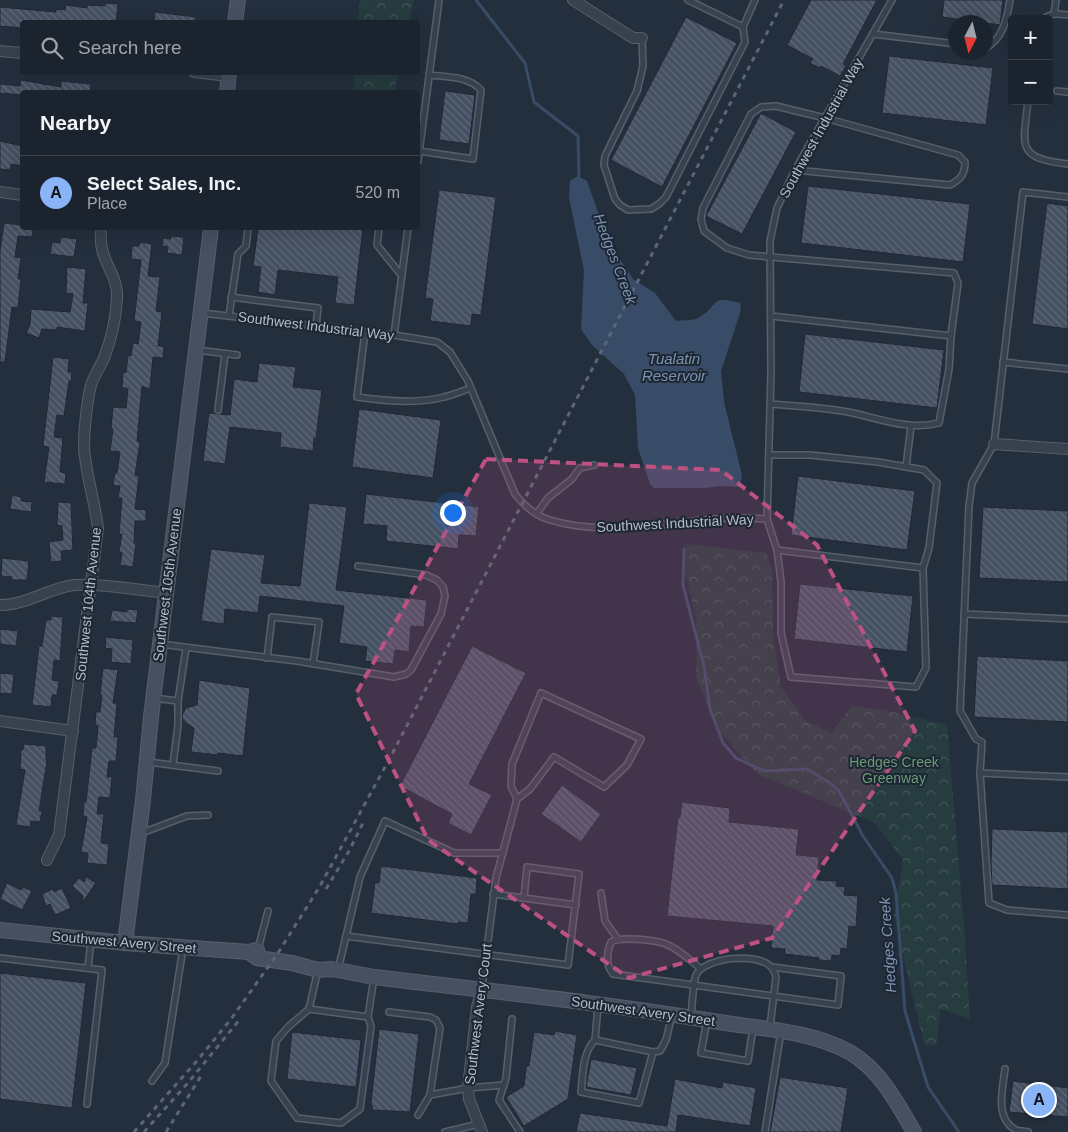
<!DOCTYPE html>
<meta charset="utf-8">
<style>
:root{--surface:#1b232e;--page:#282f3a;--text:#f1f3f6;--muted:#a0a4aa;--line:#39404a;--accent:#8ab4f8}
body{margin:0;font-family:Arial,sans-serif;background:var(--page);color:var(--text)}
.controls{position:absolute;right:15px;top:15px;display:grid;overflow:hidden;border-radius:5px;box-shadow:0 5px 20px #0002}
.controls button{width:45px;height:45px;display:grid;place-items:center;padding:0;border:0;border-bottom:1px solid var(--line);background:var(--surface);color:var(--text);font:25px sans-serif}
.compass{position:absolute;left:948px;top:15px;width:45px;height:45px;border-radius:50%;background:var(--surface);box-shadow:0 5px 20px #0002;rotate:187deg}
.you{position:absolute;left:452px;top:512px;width:18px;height:18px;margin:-12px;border:4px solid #fff;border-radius:50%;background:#1a73e8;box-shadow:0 0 0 8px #1a73e833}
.badge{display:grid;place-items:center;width:32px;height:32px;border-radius:50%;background:var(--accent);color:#111;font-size:16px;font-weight:700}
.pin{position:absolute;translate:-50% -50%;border:2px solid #fff;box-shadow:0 1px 5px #0006}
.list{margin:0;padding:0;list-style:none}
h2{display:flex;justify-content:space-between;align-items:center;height:65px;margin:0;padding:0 20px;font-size:21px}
h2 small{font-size:16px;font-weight:400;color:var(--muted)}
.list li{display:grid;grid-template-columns:32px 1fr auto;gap:15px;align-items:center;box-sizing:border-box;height:75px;padding:0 20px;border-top:1px solid var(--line)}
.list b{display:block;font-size:19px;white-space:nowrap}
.list p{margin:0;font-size:16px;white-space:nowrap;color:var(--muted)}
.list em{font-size:16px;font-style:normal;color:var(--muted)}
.icon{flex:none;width:28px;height:28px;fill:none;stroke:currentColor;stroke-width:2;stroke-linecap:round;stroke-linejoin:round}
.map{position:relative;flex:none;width:1068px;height:1132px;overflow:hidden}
.search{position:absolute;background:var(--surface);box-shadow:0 5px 20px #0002;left:20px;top:20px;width:400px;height:55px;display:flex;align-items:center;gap:12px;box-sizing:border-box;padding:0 18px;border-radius:5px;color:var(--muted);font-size:19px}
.panel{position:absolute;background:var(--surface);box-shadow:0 5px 20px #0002;left:20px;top:90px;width:400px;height:140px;border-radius:5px}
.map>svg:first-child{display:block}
.forest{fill:url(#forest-crowns)}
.water{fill:#394c67}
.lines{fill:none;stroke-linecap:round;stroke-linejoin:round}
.stream{stroke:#394c67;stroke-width:3}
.building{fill:url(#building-back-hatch);stroke:#1f2835}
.lane-casing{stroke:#565f6c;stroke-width:8}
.street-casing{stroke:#565f6c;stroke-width:12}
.secondary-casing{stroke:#565f6c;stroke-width:16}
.lane{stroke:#38414e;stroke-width:5}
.street{stroke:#38414e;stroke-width:10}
.secondary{stroke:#465061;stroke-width:14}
.rail{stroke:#5a6575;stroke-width:3;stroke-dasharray:5 5;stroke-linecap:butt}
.marked{fill:#bd5182;fill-opacity:0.2;stroke:#bd5182;stroke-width:4;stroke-dasharray:10 6;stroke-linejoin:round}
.labels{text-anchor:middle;stroke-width:4;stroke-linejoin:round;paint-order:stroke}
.street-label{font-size:14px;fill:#b4bcc9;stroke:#1d2633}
.park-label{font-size:14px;fill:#6b9a76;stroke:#1d2633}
.water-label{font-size:15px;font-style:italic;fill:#7c92b1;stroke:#1d2633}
</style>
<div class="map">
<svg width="1068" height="1132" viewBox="0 0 1068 1132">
<defs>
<pattern id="forest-crowns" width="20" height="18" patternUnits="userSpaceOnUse" patternTransform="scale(1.25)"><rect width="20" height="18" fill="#263c3f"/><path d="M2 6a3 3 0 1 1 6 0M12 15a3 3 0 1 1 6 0" fill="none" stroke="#435659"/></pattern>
<pattern id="building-back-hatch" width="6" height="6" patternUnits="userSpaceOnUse" patternTransform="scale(1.25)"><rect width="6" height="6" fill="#455162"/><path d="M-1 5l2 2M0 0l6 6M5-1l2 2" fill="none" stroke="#5d6877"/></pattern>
</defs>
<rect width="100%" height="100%" fill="#242f3e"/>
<!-- forest -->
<g class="forest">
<path d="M360 0H414L408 22H358Z"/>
<path d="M355 73H398L395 92H353Z"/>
<path d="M686 544 766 553 772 569 773 633 781 687 806 721 831 733 852 706 885 710 947 725 964 925 970 1019 940 1009 937 1046 924 1044 894 916 903 860 875 823 757 774 716 727 696 677 697 622 684 569Z"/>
</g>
<!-- water -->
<path class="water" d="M578 176 587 181 609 243 633 279 655 293 676 321C683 320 694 321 700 317 720 304 710 295 740 303L741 310 721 371 724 402 742 475 740 487 722 486 705 488H654L650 484 638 448 635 395 624 374 592 345 581 329 584 270 569 198 570 181Z"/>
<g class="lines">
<!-- stream -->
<g class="stream">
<path d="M476 0 525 63 534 102 578 136 579 179"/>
<path d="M684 549 683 585 704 666 710 709 723 743 736 758 764 771 807 769 830 783 839 791 863 836 892 878 896 893 905 1011 928 1087 959 1132"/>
</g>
</g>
<!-- building -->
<g class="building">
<path d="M811 0H877L843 64 846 66 840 76 821 66 820 68 810 63 813 59 787 45Z"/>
<path d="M944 0H1003L1000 25 942 17Z"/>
<path d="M105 3 118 4 116 22H22V28L0 26V7L56 12V9L65 10 66 5 87 8V5L105 6Z"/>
<path d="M155 12 196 17 195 22H154Z"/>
<path d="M686 17 737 43 662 187 611 160Z"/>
<path d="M889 56 993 68 986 125 882 113Z"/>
<path d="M21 80 61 87V81L91 84 90 92 73 91V92H22V95L0 93V84L20 86Z"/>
<path d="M445 91 475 95 469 144 439 140Z"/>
<path d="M761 113 796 132 742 234 706 216Z"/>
<path d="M0 141 22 146V166L11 164 10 170 0 169Z"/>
<path d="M808 186 970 204 963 262 801 243Z"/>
<path d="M439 190 496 197 481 315 472 314 471 326 430 321 433 299 425 298Z"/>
<path d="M1047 203 1068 206V329L1032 324Z"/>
<path d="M4 223 22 225V228H33L32 237 18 236 15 257 21 258 18 279H21L18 308 12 307 5 362H0V251Z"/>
<path d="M258 228H363L354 305 335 303 338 277 278 270 275 295 258 292 261 267 253 266Z"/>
<path d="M171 236 184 237 182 255 167 253 168 247 162 246 163 238 171 239Z"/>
<path d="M61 237 77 239 74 257 50 254 52 242 60 243Z"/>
<path d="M140 242 152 244 148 276 160 277 156 311 162 312 158 346H164L163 358 153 357 150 389 142 386 137 441 140 442 135 475 139 476 135 509 146 510V521H135L134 543H136L133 567 120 565 122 553 119 552 122 534H119L122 498H118L120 486 113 485 115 473H117L120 452 110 451 113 429 111 428 113 407 126 408 128 389 122 387 123 372 126 373 128 355 131 356 133 343 138 344 141 322 134 321 141 260 131 259 132 246H139Z"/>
<path d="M67 267 86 269 83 303H88L85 331 57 327V330L42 329 39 338 26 333 30 325 31 309 70 312 73 294 66 293Z"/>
<path d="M805 334 944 350 937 408 799 392Z"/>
<path d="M53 357 69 359 68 372H72L71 381H69L64 416 57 415 54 437 63 438 60 472 66 473 65 484 44 482 49 447 43 446Z"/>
<path d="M259 363 296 367 293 387 322 390 316 438H314L313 451 280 447 281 433 230 427 225 464 203 461 209 413 230 415 234 379 257 382Z"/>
<path d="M359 409 441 420 433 478 352 467Z"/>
<path d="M798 476 915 491 907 550 791 535Z"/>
<path d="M366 494 479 507 476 536 459 535 458 549 386 541 387 526 363 524Z"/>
<path d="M12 495 21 497V501L32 502 31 512 10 509Z"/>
<path d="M58 502 71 503 73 550 61 551 62 561 51 562 49 542 63 540 62 526 57 525Z"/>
<path d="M309 503 347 507 336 590 427 600 424 627 411 626 409 652 395 650 393 664 365 661 367 647 339 643 344 606 260 596 258 613 225 609 224 624 201 621 211 549 265 555 261 583 300 586Z"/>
<path d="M983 507 1068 511V582L979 578Z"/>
<path d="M2 558 29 561 27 580H11L12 577 1 576Z"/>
<path d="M800 584 913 596 907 652 794 639Z"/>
<path d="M127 609 138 610 136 623 110 621 112 610 127 612Z"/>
<path d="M51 616 63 617 60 661 54 660 52 680 59 681 57 695H52L51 707 32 705 39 646H42L46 620H51Z"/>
<path d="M0 629 18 631 16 646 0 644Z"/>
<path d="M106 637 133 640 131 664 111 662 112 649 105 648Z"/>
<path d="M472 646 526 673 469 784 492 795 471 835 448 823 452 814 400 786Z"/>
<path d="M977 656 1068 661V722L974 717Z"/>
<path d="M103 668 118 670 113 703H117L114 737H118L116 761H109L107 777H112L110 798 99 797 97 814H104L101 843 109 844 107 865 87 863 88 853 81 852 87 817 83 816 84 802H86L92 748H96L98 728V726L95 725 96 712H100L102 695H100Z"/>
<path d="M0 673 14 674 12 694 0 693Z"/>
<path d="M199 680 250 688 243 756 218 753V755L191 752 194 728 186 723 182 718 183 713 186 708 197 705Z"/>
<path d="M24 744 46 746V760L47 761 39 811H42L40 822 31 821 30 827 16 825 25 770 20 769 21 750H23Z"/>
<path d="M562 785 601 814 581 842 541 814Z"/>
<path d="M682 802 730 808 729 822 799 829 796 855 819 857 817 880 837 881 836 886 845 887 844 895 858 896 856 927 849 926 847 949 841 948 840 956 832 955 831 961 818 960 819 958 785 954V949L771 948 773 926 667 916 678 817H680Z"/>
<path d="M992 829 1068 832V889L992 885 991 862Z"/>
<path d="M381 866 477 878 476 894H471L468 923 458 922V924L371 913 375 882 379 883Z"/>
<path d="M85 876 96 883 82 903 83 896 72 886 79 878 85 882Z"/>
<path d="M7 883 21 890 23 887 32 891 22 910 0 899Z"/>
<path d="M62 888 71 908 55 915 50 904 46 906 42 894 53 889 54 892Z"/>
<path d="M0 973 86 983 72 1108 0 1099Z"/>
<path d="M379 1029 419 1034 410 1112 373 1110 371 1103Z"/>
<path d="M555 1031 577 1035 568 1099 524 1126 506 1097 524 1086 526 1068 529 1065 534 1032 554 1035Z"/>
<path d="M292 1032 361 1040 356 1087 287 1079Z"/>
<path d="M591 1059 637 1068 631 1095 586 1087Z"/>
<path d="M780 1077 848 1088 841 1132H770Z"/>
<path d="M675 1079 722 1088 723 1082 756 1088 750 1126 678 1115 676 1132H576L580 1113 667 1126Z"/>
<path d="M1013 1081 1068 1088V1117L1009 1112Z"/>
</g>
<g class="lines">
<!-- lane casing -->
<g class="lane-casing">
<g id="lane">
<path d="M688 0 743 27 755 0"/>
<path d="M1054 14 1056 0"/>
<path d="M1044 19C1051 12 1059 14 1068 15"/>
<path d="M873 34 956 44"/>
<path d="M642 38 643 66 637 91 605 156 604 165 615 199 620 205 628 210 651 209 659 204 666 197 745 42 743 27"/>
<path d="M986 48C1003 38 1007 19 1010 0"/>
<path d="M1057 91 1068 92"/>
<path d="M1028 101C1023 147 1016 158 1068 164"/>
<path d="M419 151 473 159 481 90C469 76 447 77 429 75"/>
<path d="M418 161 439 0"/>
<path d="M795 170 950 185C961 179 965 174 965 162L958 155 825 118 776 106 761 107 751 114 703 208 701 219 704 231 727 248 749 255 954 273 958 283 951 336"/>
<path d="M1068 197 1023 192 994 444 972 483 969 506 960 711 976 739 982 742 980 773 989 903 1007 910 1068 915"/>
<path d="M379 228 377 245 402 276"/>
<path d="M231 297 318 308 316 326"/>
<path d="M202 313 394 335 437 342 450 352 468 381 515 494C523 504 534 515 547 519 604 538 671 521 729 518 742 518 754 518 767 519L771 372 770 241 777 208 795 170 892 0"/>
<path d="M229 316 238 254 246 246 248 228"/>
<path d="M365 332 357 397C384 401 418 404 444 397 453 395 462 391 471 388"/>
<path d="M394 335 408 228"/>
<path d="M197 350 237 355"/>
<path d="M1003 362 1068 369"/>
<path d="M770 404C796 406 823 407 848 412 878 418 909 431 939 423L949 369 951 336 771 316"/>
<path d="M218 410 225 354"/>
<path d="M769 455H810L878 462 924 470 937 483 929 548 923 568"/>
<path d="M906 467 911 426"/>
<path d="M537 513 548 498 572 479 580 468 594 465"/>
<path d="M767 519 777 550 781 581V633L791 677 916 687 926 668 923 568 777 550"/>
<path d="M964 614 1068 619"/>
<path d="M160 644 297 661 394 677 406 674 411 670 441 614 445 596 443 587 437 580 426 575 358 566"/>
<path d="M267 658 272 617 319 622 313 664"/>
<path d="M154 698 178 701"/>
<path d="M148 762 218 771"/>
<path d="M173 765 178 725V701L186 648"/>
<path d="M980 773 1068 777"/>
<path d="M139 834 187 816 208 815"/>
<path d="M601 893 605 921 617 938"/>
<path d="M524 898 576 905"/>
<path d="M346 936 568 965 579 874 527 867 524 898 493 894"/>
<path d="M258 949 268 911"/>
<path d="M0 958 102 970 87 1104"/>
<path d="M88 968 91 941"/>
<path d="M701 969C690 960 679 949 666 944 655 940 620 936 611 942 607 952 605 964 613 974L838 1005 841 976 772 967"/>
<path d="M338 970 360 877 385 821 454 853H503"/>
<path d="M482 988 496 878 517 799 530 789 554 757 604 787 627 765 641 739 541 693 512 764 511 786 517 799"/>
<path d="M598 1006 595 1040C582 1053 583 1075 581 1092L639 1103 653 1052"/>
<path d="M309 1009 318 970"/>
<path d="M389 1012 430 1017 436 1020 440 1028 430 1095 468 1088 504 1085"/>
<path d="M368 1017 371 1026 360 1109 341 1123 297 1118 271 1081 276 1041 288 1027 309 1009 368 1017 374 977"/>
<path d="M691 1017C692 1008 693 983 696 975 705 957 758 952 771 967 774 969 775 974 776 977L770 1027"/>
<path d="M512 1019 506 1078 499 1100 520 1132"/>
<path d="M707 1020 701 1053 748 1061 753 1028"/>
<path d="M595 1040 653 1052 660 1051 666 1040 672 1015"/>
<path d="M1005 1069C1003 1088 994 1119 1016 1130 1019 1131 1024 1131 1028 1132"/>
<path d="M152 1081 165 1063 183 948"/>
<path d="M418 1115 430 1095"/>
<path d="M445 1132 479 1124"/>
<path d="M765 1132 781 1031"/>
</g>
</g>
<!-- street casing -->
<g class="street-casing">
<g id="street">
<path d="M573 0 633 38H642"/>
<path d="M0 51 22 53"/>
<path d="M194 72 228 76"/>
<path d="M0 192 22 195"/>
<path d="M994 444 1068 449"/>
<path d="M0 605C27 605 49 588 74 585 101 583 138 590 166 593"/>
<path d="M0 721 73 731"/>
<path d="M47 860 59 835 98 528C95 504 88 481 85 457 82 442 87 401 91 385 94 376 100 367 104 358 111 340 116 318 117 298 119 275 98 260 101 233"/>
<path d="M482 990 477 1007 468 1088 469 1099 482 1132"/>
</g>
</g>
<!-- secondary casing -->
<g class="secondary-casing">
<g id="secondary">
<path d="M235 22 238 0"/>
<path d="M227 92 229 72"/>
<path d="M0 930 125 943 249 952 257 950"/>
<path d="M125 943 143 800 151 717 211 228"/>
<path d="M249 952 257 958 292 963 318 970 332 969 374 977C489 991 605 1003 719 1022 762 1029 813 1031 851 1053 881 1071 897 1103 914 1132"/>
</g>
</g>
<!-- lane -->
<use href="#lane" class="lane"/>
<!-- street -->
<use href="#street" class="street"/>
<!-- secondary -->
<use href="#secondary" class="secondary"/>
<!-- rail -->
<g class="rail">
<path d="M326 889 349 851 363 823"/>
<path d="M134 1132 196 1062 231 1019 278 953 320 886 391 756 784 0"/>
<path d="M144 1132 187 1084 241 1018"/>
<path d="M166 1132 201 1076"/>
</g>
</g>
<!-- marked area -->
<path class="marked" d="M486 459 721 470 817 545 915 731 772 938 629 978 428 840 356 694Z"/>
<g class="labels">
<!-- street labels -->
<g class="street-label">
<text transform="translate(821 128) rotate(-61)" y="5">Southwest Industrial Way</text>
<text transform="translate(316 326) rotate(7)" y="5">Southwest Industrial Way</text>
<text transform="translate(675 523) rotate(-3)" y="5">Southwest Industrial Way</text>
<text transform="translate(167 585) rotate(-83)" y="5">Southwest 105th Avenue</text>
<text transform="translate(88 604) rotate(-84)" y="5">Southwest 104th Avenue</text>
<text transform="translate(124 942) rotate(5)" y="5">Southwest Avery Street</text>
<text transform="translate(643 1011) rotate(8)" y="5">Southwest Avery Street</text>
<text transform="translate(478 1014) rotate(-83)" y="5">Southwest Avery Court</text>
</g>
<!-- park labels -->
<g class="park-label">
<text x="894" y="767">Hedges Creek<tspan x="894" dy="16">Greenway</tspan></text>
</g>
<!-- water labels -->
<g class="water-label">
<text transform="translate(615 259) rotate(69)" y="5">Hedges Creek</text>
<text x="674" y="364">Tualatin<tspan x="674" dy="17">Reservoir</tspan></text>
<text transform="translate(888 945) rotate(-94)" y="5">Hedges Creek</text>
</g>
</g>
</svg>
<div class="controls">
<button>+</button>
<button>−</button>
</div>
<svg class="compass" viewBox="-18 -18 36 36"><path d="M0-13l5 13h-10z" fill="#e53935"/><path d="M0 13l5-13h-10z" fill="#a0a4aa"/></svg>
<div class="you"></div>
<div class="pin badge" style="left:1039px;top:1100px">A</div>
<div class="search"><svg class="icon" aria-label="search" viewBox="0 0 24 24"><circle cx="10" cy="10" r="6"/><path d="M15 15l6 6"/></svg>Search here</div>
<section class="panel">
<h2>Nearby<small></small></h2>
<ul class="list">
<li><span class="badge">A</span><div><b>Select Sales, Inc.</b><p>Place</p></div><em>520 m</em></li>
</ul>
</section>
</div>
